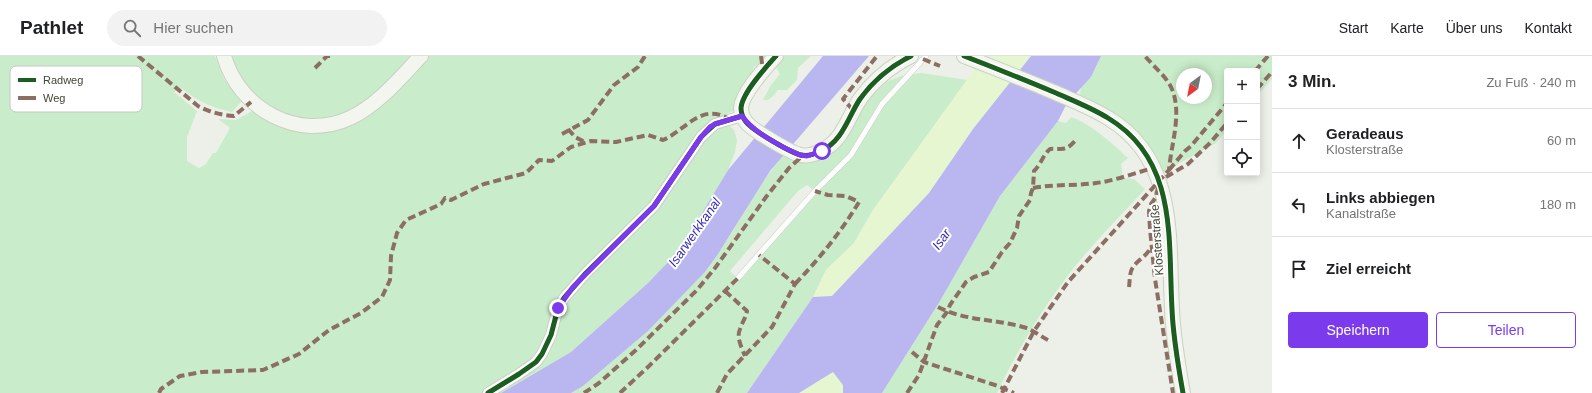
<!DOCTYPE html>
<html lang="de">
<meta charset="utf-8">
<style>
:root{--surface:#fff;--page:#f2f2f2;--text:#202124;--muted:#757577;--line:#e0e0e0;--accent:#7c3aed}
body{margin:0;font-family:Arial,sans-serif;background:var(--page);color:var(--text)}
.controls{position:absolute;right:12px;top:12px;display:grid;overflow:hidden;border-radius:4px;box-shadow:0 2px 10px #0003}
.controls button{width:36px;height:36px;display:grid;place-items:center;padding:0;border:0;border-bottom:1px solid var(--line);background:var(--surface);color:var(--text);font:20px sans-serif}
.compass{position:absolute;left:1176px;top:12px;width:36px;height:36px;border-radius:50%;background:var(--surface);box-shadow:0 2px 10px #0003;rotate:212deg}
.stop{position:absolute;width:12px;height:12px;margin:-9px;border:3px solid #7c3aed;border-radius:50%;background:#fff}
.stop.end{background:#7c3aed;border-color:#fff;box-shadow:0 1px 4px #0008}
.list{margin:0;padding:0;list-style:none}
h2{display:flex;justify-content:space-between;align-items:center;height:52px;margin:0;padding:0 16px;font-size:17px}
h2 small{font-size:13px;font-weight:400;color:var(--muted)}
.list li{display:grid;grid-template-columns:26px 1fr auto;gap:12px;align-items:center;box-sizing:border-box;height:64px;padding:0 16px;border-top:1px solid var(--line)}
.list b{display:block;font-size:15px;white-space:nowrap}
.list p{margin:0;font-size:13px;white-space:nowrap;color:var(--muted)}
.list em{font-size:13px;font-style:normal;color:var(--muted)}
.actions{display:flex;gap:8px;padding:12px 16px}
.actions a{flex:1;padding:9px 0;border:1px solid var(--accent);border-radius:4px;text-align:center;font-size:14px;color:var(--accent)}
.actions .main{background:var(--accent);color:#fff}
.icon{flex:none;width:22px;height:22px;fill:none;stroke:currentColor;stroke-width:2;stroke-linecap:round;stroke-linejoin:round}
.map{position:relative;flex:none;width:1272px;height:337px;overflow:hidden}
header{display:flex;align-items:center;gap:24px;box-sizing:border-box;height:56px;padding:0 20px;background:var(--surface);border-bottom:1px solid var(--line)}
header strong{font-size:19px}
nav{display:flex;gap:22px;margin-inline-start:auto;font-size:14px}
.search{width:280px;height:36px;background:var(--page);display:flex;align-items:center;gap:10px;box-sizing:border-box;padding:0 14px;border-radius:22px;color:var(--muted);font-size:15px}
main{display:flex}
aside{flex:1;background:var(--surface)}
.map>svg:first-child{display:block}
.green{fill:#c9edca;fill-rule:evenodd}
.sand{fill:#e5f6d1}
.water{fill:#bab6f0}
.lines{fill:none;stroke-linecap:round;stroke-linejoin:round}
.service-casing{stroke:#cbcec6;stroke-width:6}
.minor-casing{stroke:#cbcec6;stroke-width:12}
.secondary-casing{stroke:#cad1c0;stroke-width:16}
.service{stroke:#fcfdfc;stroke-width:5}
.minor{stroke:#fcfdfc;stroke-width:10}
.secondary{stroke:#f3f6ee;stroke-width:14}
.quiet{stroke:#8d6e63;stroke-width:4;stroke-dasharray:8 4;stroke-linecap:butt}
.cycleway-casing{stroke:#fff;stroke-width:8}
.cycleway{stroke:#1b5e20;stroke-width:5}
.route{stroke:#7c3aed;stroke-width:5}
.labels{text-anchor:middle;stroke-width:4;stroke-linejoin:round;paint-order:stroke}
.street-label{font-size:12px;fill:#414634;stroke:#fff}
.water-label{font-size:13px;font-style:italic;fill:#3529b6;stroke:#fff}
.key{fill:#fff;stroke:#c6c8c2;stroke-width:1}
.key-label{font-size:11px;fill:#414634}
</style>
<header>
<strong>Pathlet</strong>
<div class="search"><svg class="icon" aria-label="search" viewBox="0 0 24 24"><circle cx="10" cy="10" r="6"/><path d="M15 15l6 6"/></svg>Hier suchen</div>
<nav><a>Start</a><a>Karte</a><a>Über uns</a><a>Kontakt</a></nav>
</header>
<main>
<div class="map">
<svg width="1272" height="337" viewBox="0 0 1272 337">
<rect width="100%" height="100%" fill="#edf0e8"/>
<!-- green -->
<g class="green">
<path d="M0 0H215L224 23 242 45 232 56C212 52 197 45 181 32L174 36 197 55 187 81V105L199 112 206 108 213 97H216L230 72 218 63 236 64 254 54 304 63 272 53 256 44 237 21 229 0H811L798 12 797 24 787 34H778C773 40 771 45 763 44L771 29 780 18 775 10 764 2 754 11 733 55 720 61 734 74 737 84 735 96 728 114 696 167 670 204 648 227 571 296 501 337H0Z"/>
<path d="M1101 0H1272V23L1257 40V15H1227V74L1216 87 1162 117 1118 62 1099 48 1080 39 1081 30 1091 21ZM1182 18H1206V42H1182Z"/>
<path d="M921 17 968 24 873 154 854 187 826 214 813 241 747 337H571L583 330 648 275 705 216 733 175 759 131 785 96 804 105 860 54 875 37 886 26 901 20ZM807 129 815 135 737 222 730 215 798 135Z"/>
<path d="M1071 61C1090 67 1113 88 1128 102L1121 108 1123 122 1134 123 1145 133C1119 162 1090 190 1066 222 1039 258 1016 297 997 337H882L940 245 1000 140 1058 65 1066 67Z"/>
</g>
<!-- sand -->
<g class="sand">
<path d="M984 0H1031L973 73 929 137 832 240 813 241 826 214 854 187 873 154Z"/>
<path d="M833 316 843 329V337H799Z"/>
</g>
<!-- water -->
<g class="water">
<path d="M823 0H869L770 115 718 198 705 216 648 275 583 330 571 337H501L571 296 648 227 670 204 696 167 728 114Z"/>
<path d="M1031 0H1101L1091 21 1067 47 1058 65 1000 140 940 245 882 337H843V329L833 316 799 337H747L813 241 832 240 929 137 973 73Z"/>
</g>
<g class="lines">
<!-- service casing -->
<g class="service-casing">
<path id="service" d="M738 222 815 135 851 99 882 48 926 0"/>
</g>
<!-- minor casing -->
<g class="minor-casing">
<path id="minor" d="M488 337 519 318 536 306 542 298 551 279 558 252 564 242 586 217 654 150 701 81 715 68 742 60"/>
</g>
<!-- secondary casing -->
<g class="secondary-casing">
<g id="secondary">
<path d="M224 0C239 53 298 86 350 62 378 49 400 22 421 0"/>
<path d="M776 0C766 11 742 37 741 52 741 58 743 62 746 66 752 74 791 97 801 99 808 101 815 98 821 95 843 85 848 61 860 43 873 25 891 10 911 0"/>
<path d="M964 0C995 12 1025 24 1056 37 1074 45 1092 52 1108 62 1178 104 1168 183 1172 253 1173 281 1178 309 1183 337"/>
</g>
</g>
<!-- service -->
<use href="#service" class="service"/>
<!-- minor -->
<use href="#minor" class="minor"/>
<!-- secondary -->
<use href="#secondary" class="secondary"/>
<!-- quiet -->
<g class="quiet">
<path d="M138 0 198 50C209 56 221 59 234 60L251 46"/>
<path d="M761 0 763 14"/>
<path d="M923 3 940 10"/>
<path d="M315 12 327 0H331"/>
<path d="M1255 15 1268 0"/>
<path d="M1257 33 1272 16"/>
<path d="M853 54 843 43 877 0"/>
<path d="M568 73 575 81 585 86"/>
<path d="M562 78 588 64 614 29 638 11 645 0"/>
<path d="M1169 114 1185 95 1191 90 1227 47"/>
<path d="M1166 121 1188 108 1210 87 1227 67"/>
<path d="M1158 131 1156 141 1151 148 1149 155 1150 173 1155 223 1173 337"/>
<path d="M1033 132C1054 128 1075 130 1096 127 1114 125 1135 117 1153 112"/>
<path d="M795 228C819 203 841 176 859 146L846 140 828 139 815 135"/>
<path d="M1129 231C1130 225 1129 217 1133 211 1138 204 1147 200 1151 191"/>
<path d="M725 235 747 255C746 262 742 266 740 273 736 282 742 292 745 300"/>
<path d="M938 251C965 265 995 263 1023 271 1032 273 1040 280 1048 284"/>
<path d="M912 296 924 306 995 329 1014 337"/>
<path d="M159 337 161 333 180 320 202 316 263 314 299 298 329 274 361 257 382 241 390 224 391 200 397 177 406 164 441 148 445 142 451 144 484 128 526 117 539 104 552 105 571 91 591 85 616 86 648 79 663 84C686 74 701 46 729 63"/>
<path d="M584 337 599 327 636 294 697 234 715 212 766 141 789 112 799 103 800 99"/>
<path d="M620 337 649 310 738 222"/>
<path d="M717 337 727 318 772 271 795 228 759 199"/>
<path d="M907 337 919 319 937 269 947 256 950 249 966 226 974 221 989 216 1002 196 1010 187 1017 172 1019 160 1030 144 1031 137 1033 132 1034 115C1041 108 1043 99 1050 93 1063 92 1065 96 1075 85"/>
<path d="M1002 337 1034 275 1068 226 1169 114C1171 88 1183 56 1171 31 1165 19 1153 10 1145 0"/>
</g>
<!-- cycleway casing -->
<g class="cycleway-casing">
<g id="cycleway">
<path d="M776 0C766 11 742 37 741 52 741 58 743 62 746 66 752 74 791 97 801 99 808 101 815 98 821 95 843 85 848 61 860 43 873 25 891 10 911 0"/>
<path d="M964 0C995 12 1025 24 1056 37 1074 45 1092 52 1108 62 1178 104 1168 183 1172 253 1173 281 1178 309 1183 337"/>
<path d="M488 337 519 318 536 306 542 298 551 279 558 252 564 242 586 217 654 150 701 81 715 68 742 60"/>
</g>
</g>
<!-- cycleway -->
<use href="#cycleway" class="cycleway"/>
</g>
<g class="lines">
<!-- route -->
<path class="route" d="M558 252 573 231 654 150 701 81 710 71 715 68 742 60C753 76 781 91 800 99L807 100 822 95"/>
</g>
<g class="labels">
<!-- street labels -->
<g class="street-label">
<text transform="translate(1157 184) rotate(-94)" y="4">Klosterstraße</text>
</g>
<!-- water labels -->
<g class="water-label">
<text transform="translate(694 176) rotate(-55)" y="5">Isarwerkkanal</text>
<text transform="translate(941 183) rotate(-54)" y="5">Isar</text>
</g>
</g>
<!-- legend -->
<rect x="10" y="10" width="132" height="46" rx="6" class="key"/>
<rect x="18" y="22" width="18" height="4" fill="#1b5e20"/>
<rect x="18" y="40" width="18" height="4" fill="#8d6e63"/>
<g class="key-label">
<text x="43" y="28">Radweg</text>
<text x="43" y="46">Weg</text>
</g>
</svg>
<div class="controls">
<button>+</button>
<button>−</button>
<button><svg class="icon" aria-label="locate" viewBox="0 0 24 24"><circle cx="12" cy="12" r="6"/><path d="M12 2v4M12 18v4M2 12h4M18 12h4"/></svg></button>
</div>
<svg class="compass" viewBox="-18 -18 36 36"><path d="M0-13l5 13h-10z" fill="#e53935"/><path d="M0 13l5-13h-10z" fill="#757577"/></svg>
<div class="stop" style="left:822px;top:95px"></div>
<div class="stop end" style="left:558px;top:252px"></div>
</div>
<aside>
<h2>3 Min.<small>Zu Fuß · 240 m</small></h2>
<ul class="list">
<li><svg class="icon" aria-label="ahead" viewBox="0 0 24 24"><path d="M12 20V5M6 11l6-6 6 6"/></svg><div><b>Geradeaus</b><p>Klosterstraße</p></div><em>60 m</em></li>
<li><svg class="icon" aria-label="left" viewBox="0 0 24 24"><path d="M17 20v-9H6M10 6l-5 5 5 5"/></svg><div><b>Links abbiegen</b><p>Kanalstraße</p></div><em>180 m</em></li>
<li><svg class="icon" aria-label="arrive" viewBox="0 0 24 24"><path d="M6 21V4h12l-3 4 3 4H6"/></svg><div><b>Ziel erreicht</b></div></li>
</ul>
<div class="actions"><a class="main">Speichern</a><a>Teilen</a></div>
</aside>
</main>
